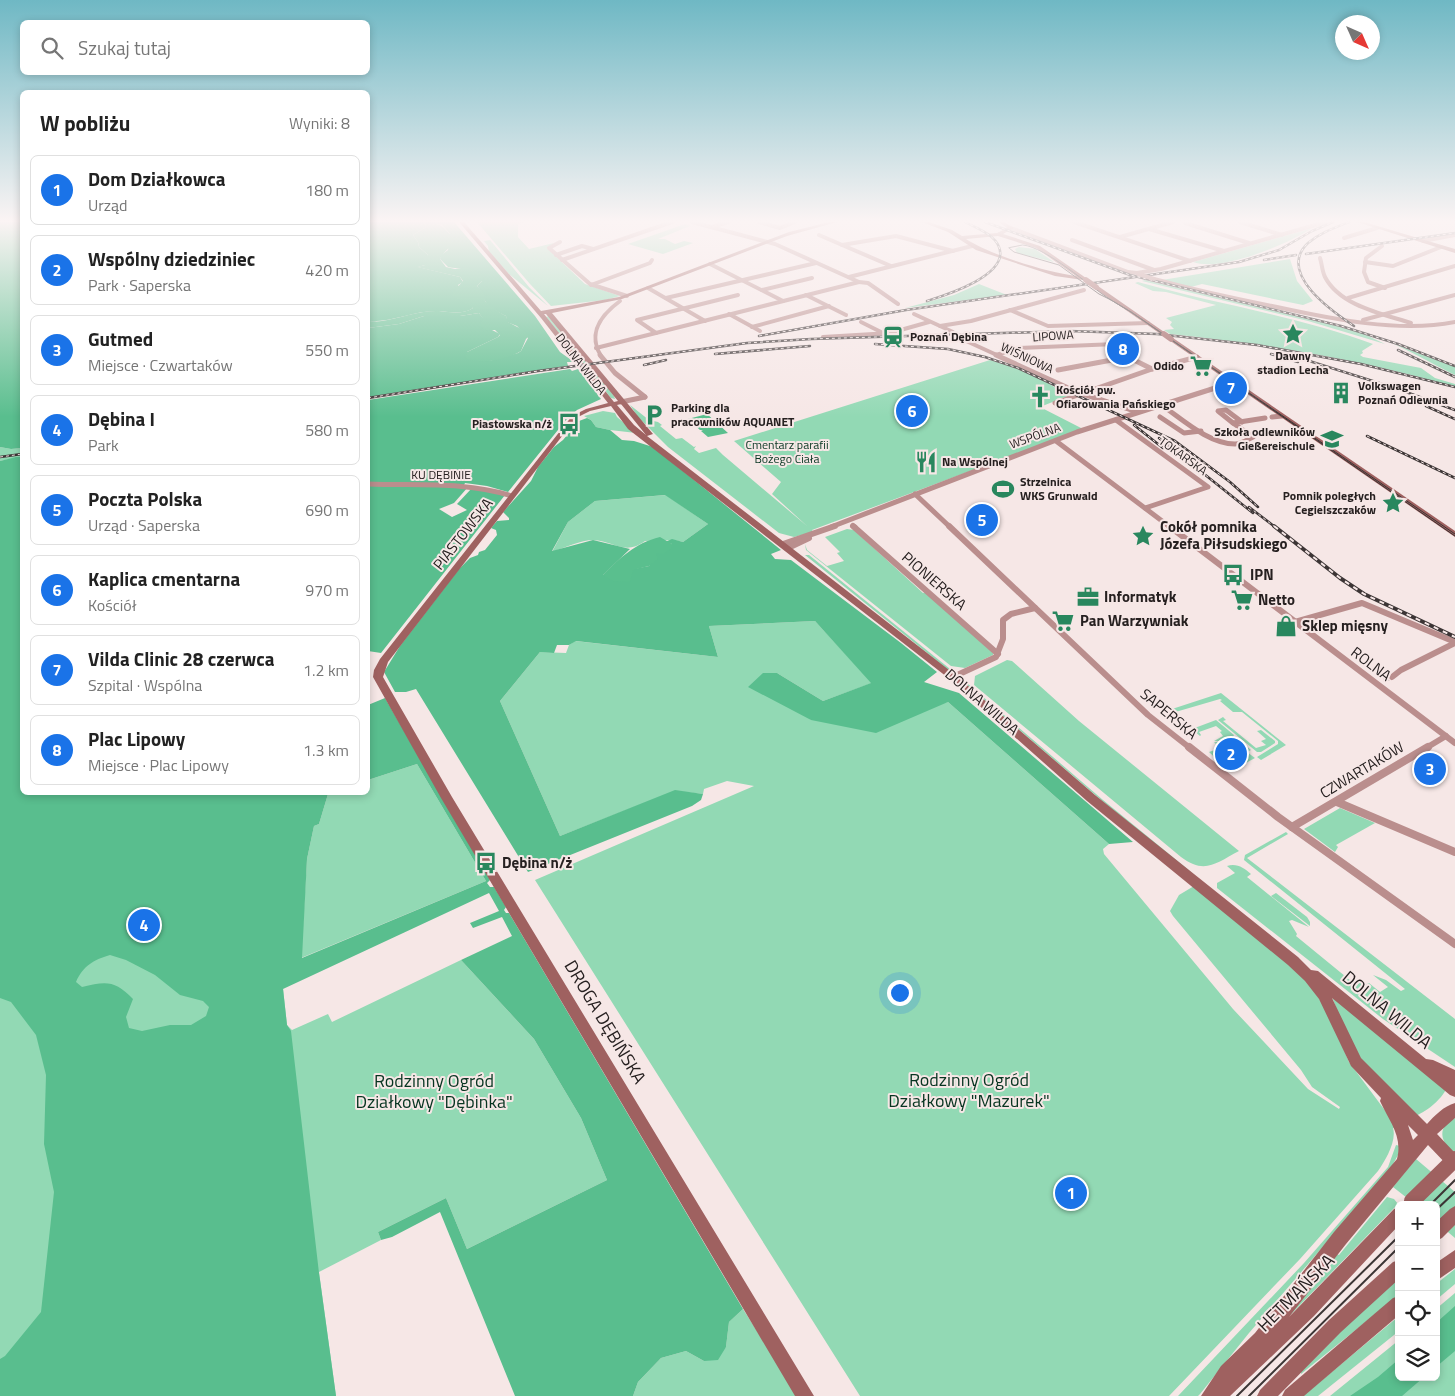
<!DOCTYPE html>
<html lang="pl">
<meta charset="utf-8">
<style>
:root{--surface:#fff;--page:#f2f2f2;--text:#222;--muted:#767676;--line:#e0e0e0;--accent:#1a73e8}
body{margin:0;font-family:"Titillium Web",sans-serif;background:var(--page);color:var(--text)}
.controls{position:absolute;right:15px;bottom:15px;display:grid;overflow:hidden;border-radius:8px;box-shadow:0 2px 8px #0003}
.controls button{width:45px;height:45px;display:grid;place-items:center;padding:0;border:0;border-bottom:1px solid var(--line);background:var(--surface);color:var(--text);font:25px sans-serif}
.compass{position:absolute;left:1335px;top:15px;width:45px;height:45px;border-radius:50%;background:var(--surface);box-shadow:0 2px 8px #0003;rotate:135deg}
.you{position:absolute;left:899px;top:992px;width:18px;height:18px;margin:-12px;border:4px solid #fff;border-radius:50%;background:#1a73e8;box-shadow:0 0 0 8px #1a73e833}
.badge{display:grid;place-items:center;width:32px;height:32px;border-radius:50%;background:var(--accent);color:#fff;font-size:16px;font-weight:700}
.pin{position:absolute;translate:-50% -50%;border:2px solid #fff;box-shadow:0 1px 5px #0006}
.list{margin:0;padding:0;list-style:none}
h2{display:flex;justify-content:space-between;align-items:center;height:65px;margin:0;padding:0 20px;font-size:21px}
h2 small{font-size:16px;font-weight:400;color:var(--muted)}
.list li{display:grid;grid-template-columns:32px 1fr auto;gap:15px;align-items:center;box-sizing:border-box;height:70px;margin:0 10px 10px;padding:0 10px;border:1px solid var(--line);border-radius:8px}
.list b{display:block;font-size:19px;white-space:nowrap}
.list p{margin:0;font-size:16px;white-space:nowrap;color:var(--muted)}
.list em{font-size:16px;font-style:normal;color:var(--muted)}
.icon{flex:none;width:28px;height:28px;fill:none;stroke:currentColor;stroke-width:2;stroke-linecap:round;stroke-linejoin:round}
.map{position:relative;flex:none;width:1455px;height:1396px;overflow:hidden}
.search{position:absolute;background:var(--surface);box-shadow:0 2px 8px #0003;left:20px;top:20px;width:350px;height:55px;display:flex;align-items:center;gap:12px;box-sizing:border-box;padding:0 18px;border-radius:8px;color:var(--muted);font-size:19px}
.panel{position:absolute;background:var(--surface);box-shadow:0 2px 8px #0003;left:20px;top:90px;width:350px;height:705px;border-radius:8px}
.map>svg:first-child{display:block}
.green{fill:#92d9b4}
.forest{fill:#59be8e;fill-rule:evenodd}
.water{fill:#5abf8e}
.lines{fill:none;stroke-linecap:round;stroke-linejoin:round}
.street-tunnel{stroke:#ccbfbe;stroke-width:6;stroke-dasharray:6 3;stroke-linecap:butt}
.street-far3{stroke:#ba8e8d;stroke-width:4}
.street-far2{stroke:#ba8e8d;stroke-width:5}
.street-far1{stroke:#ba8e8d;stroke-width:6}
.street{stroke:#ba8e8d;stroke-width:8}
.secondary{fill:#9f6160;fill-rule:evenodd}
.tram-far1{stroke:#3c3535;stroke-width:1}
.tram{stroke:#3c3535;stroke-width:2}
.rail-far1-casing{stroke:#3c3535;stroke-width:2.5}
.rail-casing{stroke:#3c3535;stroke-width:4}
.rail-far1{stroke:#f6e7e6;stroke-width:1;stroke-dasharray:3;stroke-linecap:butt}
.rail{stroke:#f6e7e6;stroke-width:2;stroke-dasharray:5;stroke-linecap:butt}
.street-bridge{stroke:#ba8e8d;stroke-width:4}
.secondary-bridge-far1{stroke:#9f6160;stroke-width:5.5}
.secondary-bridge{stroke:#9f6160;stroke-width:16}
.labels{text-anchor:middle;stroke-width:4;stroke-linejoin:round;paint-order:stroke}
.far-street-label{font-size:12px;fill:#262020;stroke:#f6e7e6}
.far-poi-label{font-size:12px;font-weight:bold;fill:#262020;stroke:#f6e7e6;text-anchor:start}
.far-park-label{font-size:12px;fill:#073521;stroke:#f6e7e6}
.poi-label{font-size:15px;font-weight:bold;fill:#262020;stroke:#f6e7e6;text-anchor:start}
.street-label{font-size:15px;fill:#262020;stroke:#f6e7e6}
.near-street-label{font-size:18px;fill:#262020;stroke:#f6e7e6}
.near-park-label{font-size:18px;fill:#073521;stroke:#f6e7e6}
</style>
<div class="map">
<svg width="1455" height="1396" viewBox="0 0 1455 1396">
<rect width="100%" height="100%" fill="#f6e7e6"/>
<!-- green -->
<g class="green">
<path d="M477 222H525L518 224V237L529 249 554 243 547 248 585 284 620 296 605 300 551 306 530 284Z"/>
<path d="M685 224 690 226 658 239H665L675 244 684 241 693 243 663 254 628 244Z"/>
<path d="M1309 229H1311C1285 245 1222 272 1193 262Z"/>
<path d="M490 240 529 287 548 306 509 274 489 252 488 246 484 241Z"/>
<path d="M1019 247 1035 249 1054 262 1017 253 1015 249Z"/>
<path d="M1290 259 1297 281 1313 301 1303 305 1202 284 1191 287 1162 280Z"/>
<path d="M1145 280 1318 321 1362 333 1385 344 1308 321 1142 281Z"/>
<path d="M1138 282C1216 304 1297 316 1373 344L1362 351 1363 353 1360 355 1363 357 1421 368 1435 378 1455 384V387C1362 360 1266 344 1170 334L1164 330 1174 329 1170 325 1172 322 1166 318 1216 305 1166 292 1153 291 1135 283Z"/>
<path d="M979 284 1007 295 905 308 954 295Z"/>
<path d="M549 316 614 396 615 399 611 398 546 317Z"/>
<path d="M1389 342 1455 367V375C1432 364 1411 351 1389 342Z"/>
<path d="M990 360C1008 365 1051 380 1062 394L1070 395 1040 407 1083 429 812 530 813 532 794 537 779 533 668 447 638 417 630 405 649 420 658 422 662 425 660 426 676 439 682 438 694 447 696 446 694 449 699 453 716 448 723 455 807 526 772 494 781 482 734 441Z"/>
<path d="M603 411 615 413 617 417 636 433 610 430 596 427 591 420 584 416Z"/>
<path d="M0 447 11 449 22 448V457L0 461Z"/>
<path d="M0 463 22 792 309 821 283 988 287 1025 292 1030 328 1014 332 1022 461 960 534 1039 581 1118 607 1180 467 1249 446 1198 378 1232 381 1240 319 1272 336 1396H0Z"/>
<path d="M666 495 708 524 683 542C670 539 658 541 645 541 625 556 614 541 593 540 582 540 563 548 552 552L568 522 595 501Z"/>
<path d="M847 529 854 530 923 593 927 592 993 653V655L965 668 951 666 806 550 805 544 807 550 827 566 844 561 837 553 840 552 825 537Z"/>
<path d="M805 555H809L955 673 951 672Z"/>
<path d="M815 621 872 683 823 701 777 673 811 720 948 702 1109 844 1103 849 1104 854 1233 1009 1308 1089 1339 1109 1340 1107 1312 1087 1301 1070 1173 916 1170 911 1179 895 1194 886 1306 979 1328 1012 1349 1062 1398 1128H1393C1397 1141 1385 1161 1378 1171L1300 1259 1169 1396H860L535 880 754 786 727 781 704 789 703 794 675 791 560 836 500 701 540 652 566 653 569 645 575 641 718 657 709 626Z"/>
<path d="M1007 660 1012 661 1079 721 1239 851C1216 863 1205 875 1181 857L974 685 975 676Z"/>
<path d="M960 677 1103 800 1196 876C1114 814 1038 745 960 679Z"/>
<path d="M1221 693 1286 745 1261 760 1257 757 1278 744V741L1242 712H1233L1220 701 1222 700 1220 699 1172 713 1169 710Z"/>
<path d="M1223 717 1226 720 1223 721 1256 748 1266 745 1261 741 1266 739 1257 731 1261 730 1275 741V743L1261 752H1257L1218 720Z"/>
<path d="M1216 720 1234 735 1230 742 1214 741 1223 736 1220 732 1222 731 1216 726 1199 732 1201 735 1200 736 1192 729Z"/>
<path d="M1214 742 1244 744 1251 750 1247 752 1255 758 1244 764 1227 769 1209 752 1220 748Z"/>
<path d="M417 764 486 881 301 958 307 859 314 826 319 824 328 794 368 792V780Z"/>
<path d="M1340 808 1375 823 1336 845 1338 847 1335 852 1304 829Z"/>
<path d="M1286 832 1288 834 1247 858 1455 1019V1067L1383 1019 1217 888V883L1235 873 1227 866C1237 863 1244 868 1251 874L1247 877 1309 927 1292 920 1289 921 1297 934 1296 936 1351 981 1357 978 1365 985 1369 983 1380 992 1388 987 1373 975 1386 980 1401 991 1405 989 1244 860 1245 855Z"/>
<path d="M1276 893 1307 917 1310 922V926L1271 896Z"/>
<path d="M1332 997 1446 1089C1442 1099 1424 1114 1414 1116L1371 1073 1351 1046Z"/>
<path d="M1455 1118V1158C1444 1144 1433 1129 1455 1118Z"/>
<path d="M1396 1145 1400 1146 1398 1155 1392 1166 1249 1333 1200 1394 1198 1396H1178L1304 1263 1388 1167Z"/>
<path d="M1416 1159 1455 1192V1238L1436 1222V1205H1416L1393 1187Z"/>
<path d="M1387 1197 1394 1199 1398 1204 1269 1337 1337 1254 1339 1255Z"/>
<path d="M1455 1269V1284L1436 1300V1284Z"/>
<path d="M1399 1278V1295L1301 1374V1372L1351 1321Z"/>
<path d="M1455 1293V1396H1330L1399 1340V1377H1436V1309Z"/>
<path d="M743 1309 798 1396H633L638 1382 661 1358 686 1351 704 1361 726 1347 729 1322Z"/>
<path d="M1399 1316V1331L1318 1396H1303Z"/>
</g>
<!-- forest -->
<g class="forest">
<path d="M0 222H22V448L11 449 0 447Z"/>
<path d="M368 222H424L426 227 413 235 418 242 419 247 428 255 425 265 418 267 460 277 463 282 458 285 473 308C463 315 451 312 439 311 415 310 390 323 368 321Z"/>
<path d="M437 222H454L535 316 560 352 574 362H567L568 366 368 397V328L399 324 424 316H460L479 313 492 330 500 334 498 337 467 352 489 361 518 353 521 351 528 338 517 326 507 322 506 316C499 313 490 307 485 301 482 296 483 293 477 286L482 281C466 262 469 271 448 267L440 259 441 255 448 250 450 234 442 225 436 224Z"/>
<path d="M570 369 572 371 578 369 601 399 577 410 566 420 508 492 487 486 465 483 464 485 468 487 454 503 439 509 452 517 467 510 457 504 472 488 505 495 381 653 368 651V400Z"/>
<path d="M587 418 591 420 596 427 610 430 622 440 634 441 653 447 781 550 771 554 775 559 791 560 901 643 937 672 924 682 959 693 1133 842 1109 844 948 702 876 733 811 720 748 687 763 673H777L823 701 871 683 815 621 709 626 718 657 576 641 569 645H557L554 653 540 652 500 701 560 836 675 790 703 794 701 800 692 806 528 872 416 689 406 692H395L384 672 400 646 459 569 470 558 478 555 479 552 485 550 497 535 496 530 491 528 497 521 509 520V518L503 512 531 481 538 467 554 447 563 440 579 421ZM665 495 708 524 683 542 672 539 665 542 672 544 656 553 649 566 603 575 630 549 593 540 552 551 568 522 595 501Z"/>
<path d="M16 457H22V792L331 793 328 794 319 824 314 826 307 859 302 958 486 881 417 764 368 780V705L385 698 490 880 487 883 490 887H494L506 907 504 910 506 913H509L743 1309 729 1322 726 1347 718 1360 704 1361 686 1351 661 1358 638 1382 633 1396H515L440 1212 392 1237 381 1240 378 1232 446 1198 467 1249 607 1180 581 1118 534 1039 461 960 512 936 502 917 473 928 470 923 499 911 489 893 283 989 287 1025 291 1031 319 1273 336 1396H0V1359L5 1356 41 1312 54 1192 44 1144 46 1075 36 1035 11 1002 0 998V461ZM110 955 126 960 155 975 180 995 203 1001 209 1007 206 1016 191 1025H170L142 1031 129 1028 126 1017 133 999C115 980 106 981 82 987L76 982C83 966 93 960 110 955Z"/>
<path d="M1455 1306V1351L1436 1367V1323Z"/>
<path d="M1399 1359V1377H1424L1402 1396H1350L1378 1377Z"/>
</g>
<!-- water -->
<g class="water">
<path d="M424 222H437L436 224C443 225 444 228 449 233 462 245 444 248 440 259L446 267 455 269 467 267 480 273 484 279 477 286 484 293 485 301C492 305 497 312 506 316L508 322 523 330 529 336 526 339 521 351C506 360 482 365 465 358L467 352 498 337 500 335 495 330C487 330 485 332 480 325L483 319 479 313 460 316H424L399 324 368 328V321C372 321 376 322 382 321 401 318 419 310 439 311 451 312 462 315 473 308L453 296 452 293 463 281 460 277 417 267 425 265 419 262 428 255 419 247 418 242 413 235 426 227Z"/>
<path d="M707 414 728 433 708 437 701 431 703 430H700L688 419Z"/>
<path d="M660 537 672 544 671 549 663 554 656 553 658 559 649 566 633 570 630 582 613 581 603 575C620 558 635 543 660 537Z"/>
</g>
<g class="lines">
<!-- street-tunnel -->
<path class="street-tunnel" d="M1383 679 1392 677"/>
<!-- street-far3 -->
<g class="street-far3">
<path d="M692 222 775 244 859 282 868 283 898 304"/>
<path d="M759 222 780 228 795 222"/>
<path d="M1074 222 1190 261"/>
<path d="M1240 222 1282 235"/>
<path d="M1185 223 1249 243"/>
<path d="M712 227 728 222"/>
<path d="M1011 228 1128 272 1137 273 1161 269 1326 222"/>
<path d="M1149 229 1224 251"/>
<path d="M819 235 891 266"/>
<path d="M1120 237 1173 222"/>
<path d="M1344 238 1377 228"/>
<path d="M1072 240 1154 270"/>
<path d="M1423 241 1455 235"/>
<path d="M560 242 549 248 590 284 627 296"/>
<path d="M842 245 896 236 953 251"/>
<path d="M1382 246 1366 258 1364 272 1368 282 1385 288"/>
<path d="M556 255 582 246 593 249"/>
<path d="M1320 258C1322 264 1322 271 1325 277 1340 306 1383 314 1411 323"/>
<path d="M562 260 672 222"/>
<path d="M1365 262 1393 266 1441 247"/>
<path d="M710 264 783 301"/>
<path d="M849 277 972 246"/>
<path d="M1154 279C1195 290 1236 299 1277 307 1332 319 1399 333 1455 322"/>
<path d="M591 285 650 263 652 260"/>
<path d="M648 288 705 321"/>
<path d="M762 290 812 278"/>
<path d="M806 295 846 315"/>
<path d="M666 298 816 263"/>
<path d="M1348 298 1455 266"/>
<path d="M1010 310 1048 326 1148 323"/>
<path d="M729 314 760 331"/>
<path d="M914 314 953 332"/>
<path d="M1363 320 1455 295"/>
<path d="M861 322 883 333"/>
<path d="M940 326 971 321 1084 290"/>
<path d="M752 327 829 306"/>
<path d="M656 333 637 320 738 295"/>
<path d="M823 337 890 333 929 322"/>
<path d="M964 340 999 356"/>
<path d="M596 348 859 282"/>
<path d="M996 355 1019 348 1116 344 1132 353V356"/>
<path d="M601 356C587 333 601 315 620 301"/>
</g>
<!-- street-far2 -->
<g class="street-far2">
<path d="M600 355 615 373 645 397"/>
<path d="M996 355 1077 392 1138 412"/>
<path d="M1128 357 1132 355"/>
<path d="M1058 370 1128 357 1152 369"/>
<path d="M621 402 645 397"/>
<path d="M1055 403 1152 369 1197 357"/>
<path d="M1160 404C1181 418 1208 444 1235 444 1241 444 1247 440 1253 437L1233 423 1265 418"/>
<path d="M1160 417 1184 433 1201 431"/>
<path d="M1272 417 1282 416"/>
<path d="M1116 420 1208 487 1145 508"/>
<path d="M1233 423 1218 411 1226 410 1242 422"/>
<path d="M1056 441 1170 527"/>
<path d="M368 484C417 486 465 481 512 496"/>
<path d="M915 494 950 527"/>
<path d="M853 526 855 527"/>
<path d="M831 527 1077 432 1234 382"/>
</g>
<!-- street-far1 -->
<g class="street-far1">
<path d="M853 526 998 654"/>
<path d="M949 526 1148 715 1190 748"/>
<path d="M1169 526 1455 743"/>
<path d="M783 544 835 526"/>
<path d="M788 548 809 538"/>
<path d="M1295 622 1362 603 1455 642"/>
<path d="M953 677 996 657 1003 639V620L1011 614 1035 608"/>
<path d="M1392 677 1401 670 1455 643"/>
<path d="M1426 748 1446 736"/>
</g>
<!-- street -->
<g class="street">
<path d="M1189 747 1278 817 1455 944"/>
<path d="M1337 802 1455 852"/>
<path d="M1292 827 1428 747"/>
</g>
<!-- secondary -->
<g class="secondary">
<path d="M459 222H464L541 311 619 297 789 232 829 222H837L787 236 622 299 552 313 653 434 647 436 953 673 1095 795 1298 957 1311 970 1318 971 1426 1059 1433 1060 1455 1070V1097L1450 1095 1332 998 1361 1058 1427 1124C1434 1116 1444 1106 1455 1103V1118L1437 1134 1455 1153V1170L1450 1168 1428 1145 1346 1244 1289 1317 1394 1209 1399 1207V1225L1314 1316 1230 1396H1201L1221 1366 1255 1333 1334 1232 1397 1159C1403 1136 1389 1121 1380 1101L1381 1098 1351 1066 1319 999 1305 981 1288 965 1087 801 947 677 628 429 611 406 590 411 576 418 388 662 383 677 452 797 814 1396H795L441 798 373 677 374 670 380 659 572 416 586 409 608 403 541 318ZM544 314H546L618 401 614 402ZM621 404 646 435 634 425 617 405ZM1408 1125 1418 1135 1413 1140Z"/>
<path d="M922 222H929L952 230 962 236 997 233 1007 228 999 222H1004L1014 228 1003 234 1040 246 1086 278 1083 280 1055 276 976 250 948 232ZM998 236 1036 248 1076 276C1046 272 991 255 966 239Z"/>
<path d="M1357 222H1364L1455 249V253Z"/>
<path d="M1094 286H1098L1167 334 1162 335 1094 288Z"/>
<path d="M1169 338H1173L1455 531V537L1169 340Z"/>
<path d="M1455 1206V1225L1442 1238 1436 1241V1222L1450 1209Z"/>
<path d="M1455 1250V1268L1436 1281V1263Z"/>
<path d="M1399 1260V1279L1341 1332 1278 1396H1257L1260 1390 1329 1320 1393 1262Z"/>
<path d="M1399 1296V1315L1304 1396H1282L1285 1390 1393 1298Z"/>
</g>
<!-- tram-far1 -->
<g class="tram-far1">
<path d="M1023 245C1046 247 1089 286 1111 300L1099 294 1059 265 1014 252 1009 248Z"/>
<path d="M1111 300 1131 312"/>
<path d="M1111 300 1131 312"/>
<path d="M1131 312 1455 534"/>
<path d="M1131 312 1455 536"/>
</g>
<!-- tram -->
<g class="tram">
<path d="M1430 1205 1455 1180"/>
<path d="M1436 1210 1455 1192"/>
<path d="M1237 1396 1399 1236"/>
<path d="M1249 1396 1399 1247"/>
</g>
<!-- rail-far1 casing -->
<g class="rail-far1-casing">
<g id="rail-far1">
<path d="M985 222 1130 275 1341 326 1398 344 1455 366"/>
<path d="M1349 222C1334 228 1320 233 1308 243 1276 273 1333 312 1354 326"/>
<path d="M1306 254 1455 233"/>
<path d="M1264 260 1296 255"/>
<path d="M927 301C946 295 1010 275 999 247 994 234 976 228 965 222"/>
<path d="M759 336 906 310 1239 262 1279 250 1312 231 1333 222"/>
<path d="M875 344 948 349 985 357 1018 368 1175 441 1230 482 1258 507"/>
<path d="M1398 350 1455 377"/>
<path d="M715 354 810 346"/>
<path d="M1271 354 1298 362"/>
<path d="M1303 359 1398 389 1455 410"/>
<path d="M644 365 666 360"/>
<path d="M368 398 538 371 747 343 811 339 1070 331 1157 334 1257 345 1361 364 1455 387"/>
<path d="M1426 406 1455 419"/>
<path d="M1134 425 1163 448"/>
<path d="M1367 436 1455 478"/>
<path d="M1159 438 1253 513"/>
<path d="M0 457 22 454"/>
<path d="M1249 507 1275 527"/>
</g>
</g>
<!-- rail casing -->
<g class="rail-casing">
<path id="rail" d="M1274 526 1340 578 1364 594 1455 637"/>
</g>
<!-- rail-far1 -->
<use href="#rail-far1" class="rail-far1"/>
<!-- rail -->
<use href="#rail" class="rail"/>
<!-- street-bridge -->
<path class="street-bridge" d="M1138 274 1154 279"/>
<!-- secondary-bridge-far1 -->
<g class="secondary-bridge-far1">
<path d="M1086 280 1096 287"/>
<path d="M1164 334 1171 339"/>
</g>
<!-- secondary-bridge -->
<path class="secondary-bridge" d="M1412 1201 1455 1159"/>
</g>
<!-- sky -->
<linearGradient id="sky" x2="0" y2="1"><stop stop-color="#6fb8c4"/><stop offset="0.53" stop-color="#fbf4f4"/><stop offset="1" stop-color="#fbf4f4" stop-opacity="0"/></linearGradient>
<rect width="1455" height="417" fill="url(#sky)"/>
<!-- icons -->
<defs>
<g id="sight-bare" transform="scale(1.725)"><path d="M0-6L1.8-2.2L6-1.7L2.9 1.2L3.7 5.4L0 3.3L-3.7 5.4L-2.9 1.2L-6-1.7L-1.8-2.2Z" fill="#29875e" stroke="#f6e7e6" stroke-width="2.5" paint-order="stroke"/></g>
<g id="station-bare" transform="scale(1.725)"><path d="M-3-6H3Q5-6 5-4V2Q5 4 3 4L4.5 6H3L1.5 4h-3L-3 6H-4.5L-3 4Q-5 4-5 2V-4Q-5-6-3-6ZM-3.5-4v3h7v-3ZM-3.5 1v1.5H-2V1ZM2 1v1.5H3.5V1Z" fill="#29875e" stroke="#f6e7e6" stroke-width="2.5" paint-order="stroke"/></g>
<g id="supermarket-bare" transform="scale(1.725)"><path d="M-6-5.5h2.5l.6 2H6L4.5 2H-2.5L-4.4-4H-6ZM-1.5 3.2a1.3 1.3 0 1 0 .1 0ZM3 3.2a1.3 1.3 0 1 0 .1 0Z" fill="#29875e" stroke="#f6e7e6" stroke-width="2.5" paint-order="stroke"/></g>
<g id="building-bare" transform="scale(1.725)"><path d="M-4-6H4V6H1V3H-1V6H-4ZM-2.5-4.3h1.7v1.8h-1.7ZM.8-4.3h1.7v1.8H.8ZM-2.5-1h1.7V.8h-1.7ZM.8-1h1.7V.8H.8Z" fill="#29875e" stroke="#f6e7e6" stroke-width="2.5" paint-order="stroke"/></g>
<g id="church-bare" transform="scale(1.725)"><path d="M-1.2-6h2.4v3.5h3.3v2.4h-3.3V6h-2.4V-.1h-3.3v-2.4h3.3Z" fill="#29875e" stroke="#f6e7e6" stroke-width="2.5" paint-order="stroke"/></g>
<g id="parking-bare" transform="scale(1.725)"><path d="M-3.5-5.5H1a3.5 3.5 0 0 1 0 7H-1V5.5H-3.5ZM-1-3.4V-.6H.8a1.4 1.4 0 0 0 0-2.8Z" fill="#29875e" stroke="#f6e7e6" stroke-width="2.5" paint-order="stroke"/></g>
<g id="bus-bare" transform="scale(1.725)"><path d="M-5-6H5V4H4V6H2V4H-2V6H-4V4H-5ZM-3.5-4V0h7V-4ZM-3.5 1.2v1.5H-2V1.2ZM2 1.2v1.5H3.5V1.2Z" fill="#29875e" stroke="#f6e7e6" stroke-width="2.5" paint-order="stroke"/></g>
<g id="school-bare" transform="scale(1.725)"><path d="M0-5L7-2L0 1L-7-2ZM-4 1L0 2.5L4 1V4Q0 6-4 4Z" fill="#29875e" stroke="#f6e7e6" stroke-width="2.5" paint-order="stroke"/></g>
<g id="restaurant-bare" transform="scale(1.725)"><path d="M-5-6h1v4h1v-4h1v4h1v-4h1v5L-1.5 .5V6h-2V.5L-5-1ZM5-6V6H3V1.5H1.5Q1.5-4 5-6Z" fill="#29875e" stroke="#f6e7e6" stroke-width="2.5" paint-order="stroke"/></g>
<g id="stadium-bare" transform="scale(1.725)"><path d="M0-5a6.5 5 0 1 0 0 10a6.5 5 0 1 0 0-10ZM-3.5-1.8h7v3.6h-7Z" fill="#29875e" stroke="#f6e7e6" stroke-width="2.5" paint-order="stroke"/></g>
<g id="office-bare" transform="scale(1.725)"><path d="M-6-3h4V-5.5h4V-3h4V5H-6ZM-1-4.5V-3h2v-1.5ZM-6 0V1H6V0Z" fill="#29875e" stroke="#f6e7e6" stroke-width="2.5" paint-order="stroke"/></g>
<g id="shop-bare" transform="scale(1.725)"><path d="M-5-2.5h2.3a2.7 3.5 0 0 1 5.4 0H5L5.5 6h-11ZM-1.5-2.5h3a1.5 2.3 0 0 0-3 0Z" fill="#29875e" stroke="#f6e7e6" stroke-width="2.5" paint-order="stroke"/></g>
</defs>
<g fill-rule="evenodd">
<use href="#sight-bare" x="1293" y="334"/>
<use href="#station-bare" x="893" y="337"/>
<use href="#supermarket-bare" x="1201" y="366"/>
<use href="#building-bare" x="1341" y="393"/>
<use href="#church-bare" x="1040" y="397"/>
<use href="#parking-bare" x="654" y="415"/>
<use href="#bus-bare" x="569" y="424"/>
<use href="#school-bare" x="1332" y="439"/>
<use href="#restaurant-bare" x="926" y="462"/>
<use href="#stadium-bare" x="1003" y="489"/>
<use href="#sight-bare" x="1393" y="503"/>
<use href="#sight-bare" x="1143" y="536"/>
<use href="#bus-bare" x="1233" y="575"/>
<use href="#office-bare" x="1088" y="597"/>
<use href="#supermarket-bare" x="1242" y="600"/>
<use href="#supermarket-bare" x="1063" y="621"/>
<use href="#shop-bare" x="1286" y="626"/>
<use href="#bus-bare" x="486" y="863"/>
</g>
<g class="labels">
<!-- far-street labels -->
<g class="far-street-label">
<text transform="translate(1053 336) rotate(-4)" y="4">LIPOWA</text>
<text transform="translate(1027 358) rotate(25)" y="4">WIŚNIOWA</text>
<text transform="translate(581 364) rotate(52)" y="4">DOLNA WILDA</text>
<text transform="translate(1035 436) rotate(-20)" y="4">WSPÓLNA</text>
<text transform="translate(1183 456) rotate(36)" y="4">TOKARSKA</text>
<text x="441" y="479">KU DĘBINIE</text>
</g>
<!-- far-poi labels -->
<g class="far-poi-label">
<text x="910" y="341">Poznań Dębina</text>
<text x="1293" y="360" text-anchor="middle">Dawny<tspan x="1293" dy="14">stadion Lecha</tspan></text>
<text x="1184" y="370" text-anchor="end">Odido</text>
<text x="1358" y="390">Volkswagen<tspan x="1358" dy="14">Poznań Odlewnia</tspan></text>
<text x="1056" y="394">Kościół pw.<tspan x="1056" dy="14">Ofiarowania Pańskiego</tspan></text>
<text x="671" y="412">Parking dla<tspan x="671" dy="14">pracowników AQUANET</tspan></text>
<text x="552" y="428" text-anchor="end">Piastowska n/ż</text>
<text x="1315" y="436" text-anchor="end">Szkoła odlewników<tspan x="1315" dy="14">Gießereischule</tspan></text>
<text x="942" y="466">Na Wspólnej</text>
<text x="1020" y="486">Strzelnica<tspan x="1020" dy="14">WKS Grunwald</tspan></text>
<text x="1376" y="500" text-anchor="end">Pomnik poległych<tspan x="1376" dy="14">Cegielszczaków</tspan></text>
</g>
<!-- far-park labels -->
<g class="far-park-label">
<text x="787" y="449">Cmentarz parafii<tspan x="787" dy="14">Bożego Ciała</tspan></text>
</g>
<!-- poi labels -->
<g class="poi-label">
<text x="1160" y="532">Cokół pomnika<tspan x="1160" dy="17">Józefa Piłsudskiego</tspan></text>
<text x="1250" y="580">IPN</text>
<text x="1104" y="602">Informatyk</text>
<text x="1258" y="605">Netto</text>
<text x="1080" y="626">Pan Warzywniak</text>
<text x="1302" y="631">Sklep mięsny</text>
<text x="502" y="868">Dębina n/ż</text>
</g>
<!-- street labels -->
<g class="street-label">
<text transform="translate(463 534) rotate(-52)" y="5">PIASTOWSKA</text>
<text transform="translate(934 581) rotate(41)" y="5">PIONIERSKA</text>
<text transform="translate(1371 664) rotate(37)" y="5">ROLNA</text>
<text transform="translate(982 702) rotate(41)" y="5">DOLNA WILDA</text>
<text transform="translate(1169 714) rotate(40)" y="5">SAPERSKA</text>
<text transform="translate(1362 770) rotate(-31)" y="5">CZWARTAKÓW</text>
</g>
<!-- near-street labels -->
<g class="near-street-label">
<text transform="translate(1387 1010) rotate(40)" y="6">DOLNA WILDA</text>
<text transform="translate(605 1022) rotate(59)" y="6">DROGA DĘBIŃSKA</text>
<text transform="translate(1296 1293) rotate(-45)" y="6">HETMAŃSKA</text>
</g>
<!-- near-park labels -->
<g class="near-park-label">
<text x="969" y="1086">Rodzinny Ogród<tspan x="969" dy="21">Działkowy "Mazurek"</tspan></text>
<text x="434" y="1087">Rodzinny Ogród<tspan x="434" dy="21">Działkowy "Dębinka"</tspan></text>
</g>
</g>
</svg>
<div class="controls">
<button>+</button>
<button>−</button>
<button><svg class="icon" aria-label="locate" viewBox="0 0 24 24"><circle cx="12" cy="12" r="6"/><path d="M12 2v4M12 18v4M2 12h4M18 12h4"/></svg></button>
<button><svg class="icon" aria-label="layers" viewBox="0 0 24 24"><path d="M12 4l9 5-9 5-9-5zM3 14l9 5 9-5"/></svg></button>
</div>
<svg class="compass" viewBox="-18 -18 36 36"><path d="M0-13l5 13h-10z" fill="#e53935"/><path d="M0 13l5-13h-10z" fill="#767676"/></svg>
<div class="you"></div>
<div class="pin badge" style="left:1071px;top:1193px">1</div>
<div class="pin badge" style="left:1231px;top:754px">2</div>
<div class="pin badge" style="left:1430px;top:769px">3</div>
<div class="pin badge" style="left:144px;top:925px">4</div>
<div class="pin badge" style="left:982px;top:520px">5</div>
<div class="pin badge" style="left:912px;top:411px">6</div>
<div class="pin badge" style="left:1231px;top:388px">7</div>
<div class="pin badge" style="left:1123px;top:349px">8</div>
<div class="search"><svg class="icon" aria-label="search" viewBox="0 0 24 24"><circle cx="10" cy="10" r="6"/><path d="M15 15l6 6"/></svg>Szukaj tutaj</div>
<section class="panel">
<h2>W pobliżu<small>Wyniki: 8</small></h2>
<ul class="list">
<li><span class="badge">1</span><div><b>Dom Działkowca</b><p>Urząd</p></div><em>180 m</em></li>
<li><span class="badge">2</span><div><b>Wspólny dziedziniec</b><p>Park · Saperska</p></div><em>420 m</em></li>
<li><span class="badge">3</span><div><b>Gutmed</b><p>Miejsce · Czwartaków</p></div><em>550 m</em></li>
<li><span class="badge">4</span><div><b>Dębina I</b><p>Park</p></div><em>580 m</em></li>
<li><span class="badge">5</span><div><b>Poczta Polska</b><p>Urząd · Saperska</p></div><em>690 m</em></li>
<li><span class="badge">6</span><div><b>Kaplica cmentarna</b><p>Kościół</p></div><em>970 m</em></li>
<li><span class="badge">7</span><div><b>Vilda Clinic 28 czerwca</b><p>Szpital · Wspólna</p></div><em>1.2 km</em></li>
<li><span class="badge">8</span><div><b>Plac Lipowy</b><p>Miejsce · Plac Lipowy</p></div><em>1.3 km</em></li>
</ul>
</section>
</div>
